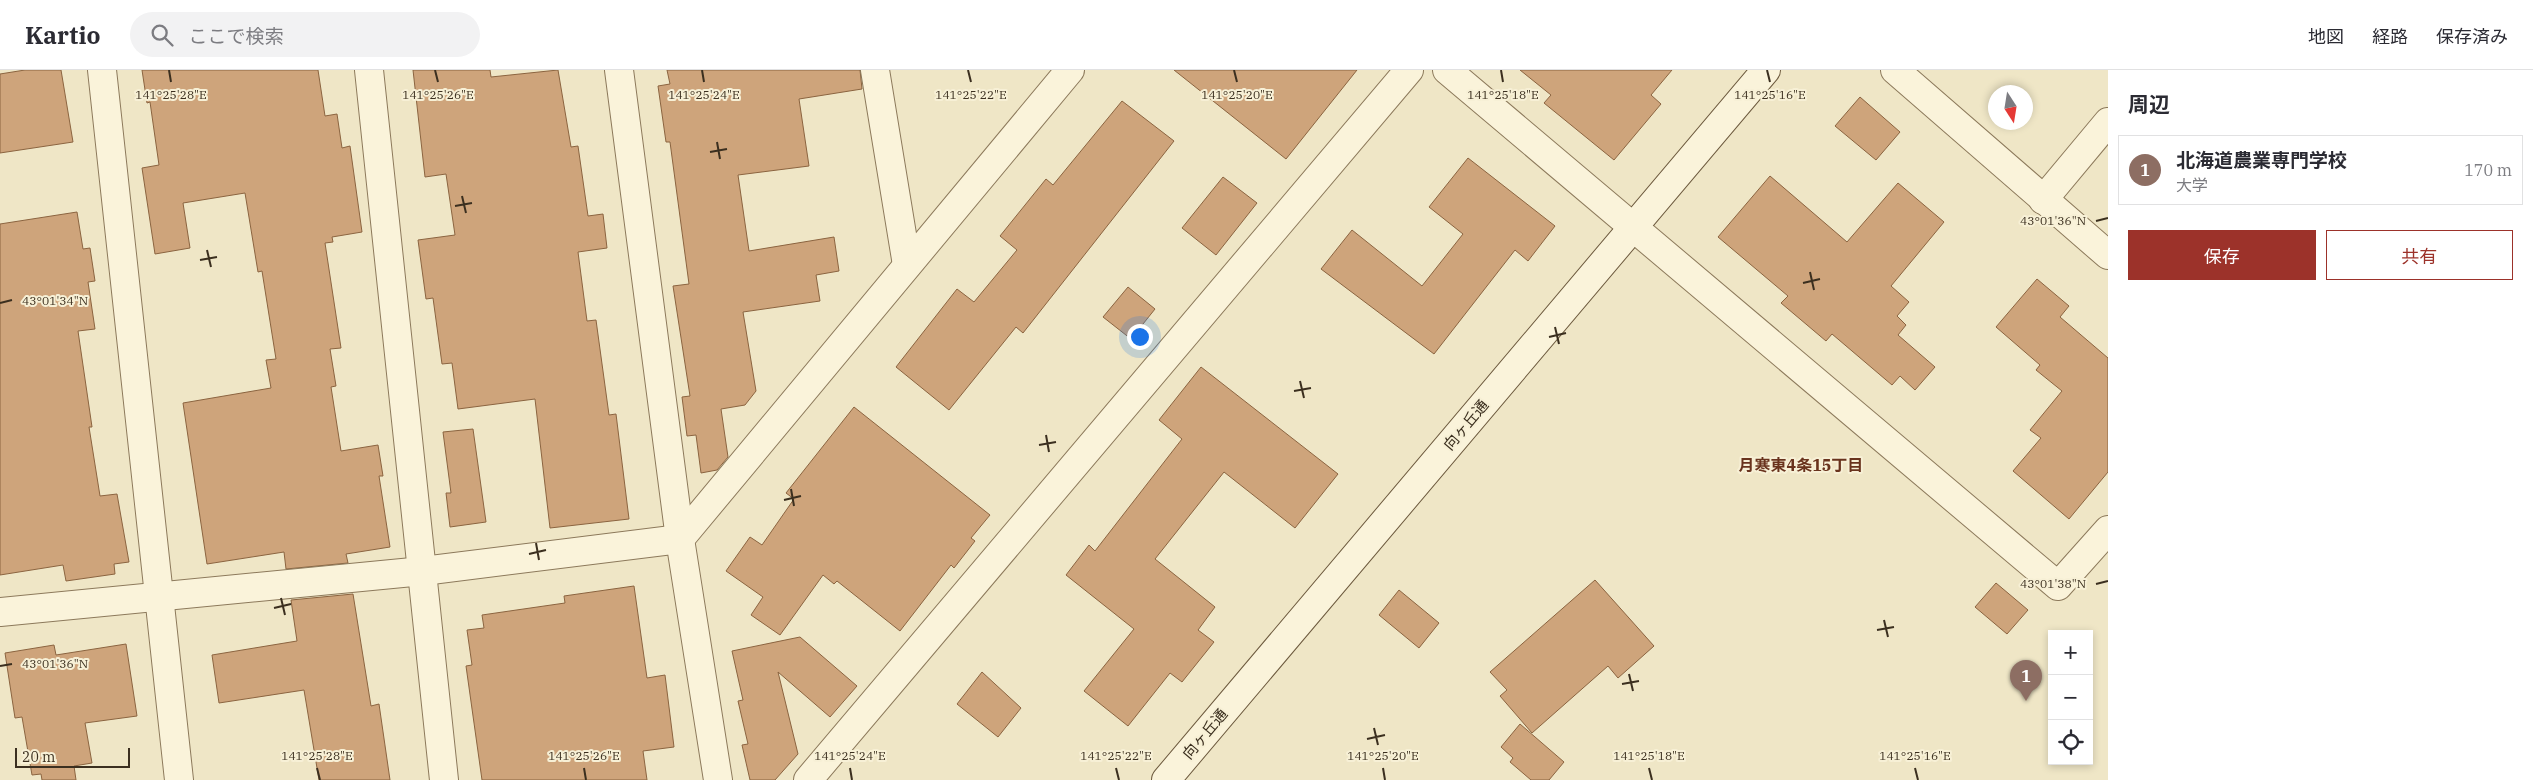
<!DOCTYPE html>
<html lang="ja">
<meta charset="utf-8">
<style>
:root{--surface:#fff;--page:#f2f2f3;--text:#2b2b33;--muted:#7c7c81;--line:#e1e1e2;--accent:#9c322a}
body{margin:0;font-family:"IBM Plex Serif","Noto Sans JP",serif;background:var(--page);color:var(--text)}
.controls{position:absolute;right:15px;bottom:15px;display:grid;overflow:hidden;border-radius:0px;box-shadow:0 2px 8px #0003}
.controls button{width:45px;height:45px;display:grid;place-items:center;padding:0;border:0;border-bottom:1px solid var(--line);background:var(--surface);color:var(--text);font:25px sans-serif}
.compass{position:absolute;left:1988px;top:15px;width:45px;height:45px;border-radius:50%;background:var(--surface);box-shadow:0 2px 8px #0003;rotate:168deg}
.scale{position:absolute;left:15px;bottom:12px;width:115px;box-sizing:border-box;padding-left:5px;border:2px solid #3b2f1f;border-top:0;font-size:14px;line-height:18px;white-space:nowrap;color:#3b2f1f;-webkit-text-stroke:4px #f7f0d6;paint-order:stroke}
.you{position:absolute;left:1139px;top:266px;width:18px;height:18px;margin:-12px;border:4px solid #fff;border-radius:50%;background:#1a73e8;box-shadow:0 0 0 8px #1a73e833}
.badge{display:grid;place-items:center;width:32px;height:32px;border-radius:50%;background:var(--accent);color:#fff;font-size:16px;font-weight:700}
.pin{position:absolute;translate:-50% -41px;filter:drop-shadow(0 1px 2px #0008)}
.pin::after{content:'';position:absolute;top:26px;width:18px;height:15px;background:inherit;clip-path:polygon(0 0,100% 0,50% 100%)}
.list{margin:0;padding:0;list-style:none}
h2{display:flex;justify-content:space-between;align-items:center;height:65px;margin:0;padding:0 20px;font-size:21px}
h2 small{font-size:16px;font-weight:400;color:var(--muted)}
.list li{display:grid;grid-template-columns:32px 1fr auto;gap:15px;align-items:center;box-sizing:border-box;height:70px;margin:0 10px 10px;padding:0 10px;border:1px solid var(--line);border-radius:0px}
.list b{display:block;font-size:19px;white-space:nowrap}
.list p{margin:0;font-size:16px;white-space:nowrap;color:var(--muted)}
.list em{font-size:16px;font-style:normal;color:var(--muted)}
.actions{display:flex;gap:10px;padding:15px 20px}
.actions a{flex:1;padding:11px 0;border:1px solid var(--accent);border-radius:0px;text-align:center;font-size:18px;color:var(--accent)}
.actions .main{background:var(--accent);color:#fff}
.icon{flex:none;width:28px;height:28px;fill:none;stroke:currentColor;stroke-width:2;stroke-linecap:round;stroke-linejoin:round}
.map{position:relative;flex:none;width:2108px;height:710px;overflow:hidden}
header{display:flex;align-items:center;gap:30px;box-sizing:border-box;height:70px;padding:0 25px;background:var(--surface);border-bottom:1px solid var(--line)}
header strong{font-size:24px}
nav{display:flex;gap:28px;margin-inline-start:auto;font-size:18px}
.search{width:350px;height:45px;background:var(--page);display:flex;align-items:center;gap:12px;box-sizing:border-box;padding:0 18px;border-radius:28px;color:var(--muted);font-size:19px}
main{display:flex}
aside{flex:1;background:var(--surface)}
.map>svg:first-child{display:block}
.building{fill:#cea47b;stroke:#8b6440}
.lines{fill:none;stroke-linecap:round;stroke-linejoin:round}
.street-casing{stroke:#8c795b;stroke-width:30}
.secondary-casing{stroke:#6d5a3e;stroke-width:30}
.street{stroke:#faf3da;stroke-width:28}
.secondary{stroke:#faf3da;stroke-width:28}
.ticks{fill:none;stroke:#3b2f1f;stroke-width:2}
.labels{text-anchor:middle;stroke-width:4;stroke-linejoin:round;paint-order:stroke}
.street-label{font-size:15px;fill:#3b2f1f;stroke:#f7f0d6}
.neighbourhood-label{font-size:16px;font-weight:bold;fill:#69331d;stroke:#f7f0d6}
.ticks-label{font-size:12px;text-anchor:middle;fill:#3b2f1f;stroke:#f7f0d6;stroke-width:4;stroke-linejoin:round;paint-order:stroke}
</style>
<header>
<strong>Kartio</strong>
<div class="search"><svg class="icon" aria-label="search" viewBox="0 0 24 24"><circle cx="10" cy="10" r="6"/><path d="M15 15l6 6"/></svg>ここで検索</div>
<nav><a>地図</a><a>経路</a><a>保存済み</a></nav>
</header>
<main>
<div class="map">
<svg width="2108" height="710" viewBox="0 0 2108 710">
<rect width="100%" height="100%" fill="#efe6c6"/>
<!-- building -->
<g class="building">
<path d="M25 0H61L73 72 0 83V4Z"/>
<path d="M142 0H318L325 46 337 44 342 78 350 76 362 162 332 167 333 172 325 173 341 278 330 279 336 316 331 317 341 381 378 375 383 406H379L390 477 346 484 348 493 286 499 284 482 207 494 183 333 271 318 266 290 276 289 262 201 258 202 245 123 183 133 190 178 155 184 142 98 159 95 150 32 147 33Z"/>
<path d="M413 0H490L491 7 558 0 571 77 578 76 588 146 603 144 607 178 578 182 587 251 596 250 609 345 616 344 629 449 550 458 535 329 458 339 452 293 442 294 433 228 426 229 418 170 455 165 446 104 425 107Z"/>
<path d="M667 0H860L862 19 799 29 809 96 738 105 749 181 834 167 839 201 816 205 820 231 743 242 756 321 745 335 721 339 728 387 717 400 701 403 696 365 687 366 682 327 690 326 673 216 689 214 670 72H666L658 16 670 14Z"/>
<path d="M1174 0H1357L1286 89Z"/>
<path d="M1520 0H1672L1651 25 1661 34 1614 90 1544 33 1551 25Z"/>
<path d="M1860 27 1900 62 1876 90 1835 56Z"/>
<path d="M1122 31 1174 71 1023 263 1016 257 949 340 896 297 957 219 974 232 1017 180 1000 166 1046 109 1053 115Z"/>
<path d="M1468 88 1555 156 1528 191 1515 180 1434 284 1321 199 1352 160 1422 216 1463 164 1429 137Z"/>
<path d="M1770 106 1847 172 1898 113 1944 152 1891 216 1909 232 1897 246 1906 255 1898 265 1935 297 1915 320 1900 306 1892 315 1832 264 1826 271 1781 233 1788 226 1718 167Z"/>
<path d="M1223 107 1257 133 1216 185 1182 158Z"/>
<path d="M77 142 83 179 90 178 95 211 88 212 95 259 78 261 92 357H89L100 426 117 424 129 492 114 494 115 504 66 511 63 495 0 505V154Z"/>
<path d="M2037 209 2069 236 2060 247 2108 288V402L2069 449 2013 401 2041 368 2030 360 2062 321 2036 300 2040 295 1996 257Z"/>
<path d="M1128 217 1155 239 1131 269 1103 247Z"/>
<path d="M1201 297 1338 404 1295 458 1224 402 1155 489 1215 537 1198 560 1214 572 1182 612 1170 603 1128 656 1084 621 1134 559 1066 505 1089 475 1095 481 1182 369 1159 350Z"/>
<path d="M854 337 990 445 971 468 975 471 954 498 951 495 900 561 837 511 834 514 823 505 780 565 751 545 763 527 726 501 750 467 762 475 794 429 786 423Z"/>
<path d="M473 359 486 452 450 457 446 423H451L443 362Z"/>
<path d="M1595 510 1654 576 1618 608 1608 596 1532 663 1500 626 1507 620 1490 602Z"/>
<path d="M1996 513 2028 540 2007 564 1975 537Z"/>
<path d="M634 516 647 608 665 605 674 677 643 681 647 710H482L466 596 472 595 467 560 484 558 482 545 565 533 564 526Z"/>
<path d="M1399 520 1439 553 1419 578 1379 545Z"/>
<path d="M353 524 371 636 379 634 390 710H319L304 620 219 633 212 585 297 571 291 530Z"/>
<path d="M800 567 857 616 830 647 778 602 798 684 775 710H750L742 675 748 674 738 631 743 630 732 581Z"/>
<path d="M126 574 137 646 85 653 92 693 74 696 76 710H42L41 704 32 705 22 647 15 648 5 583 54 575 56 585Z"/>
<path d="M982 602 1021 638 998 667 957 634Z"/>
<path d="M1520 654 1564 692 1549 710H1531L1510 692 1513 688 1501 677Z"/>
</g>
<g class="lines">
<!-- street casing -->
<g class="street-casing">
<g id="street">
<path d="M102 0 179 710"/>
<path d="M369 0 444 710"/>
<path d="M619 0 680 469 718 710"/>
<path d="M875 0 907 195"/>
<path d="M1447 0 2058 516 2108 460"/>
<path d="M1895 0 2108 185"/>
<path d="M2043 130 2108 52"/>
<path d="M0 542 423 501 680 469 1070 0"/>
<path d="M808 710 1409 0"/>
</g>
</g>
<!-- secondary casing -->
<g class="secondary-casing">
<path id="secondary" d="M1166 710 1766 0"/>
</g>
<!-- street -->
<use href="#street" class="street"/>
<!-- secondary -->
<use href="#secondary" class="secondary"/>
</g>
<!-- ticks -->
<path class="ticks" d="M169 0 171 12M435 0 438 12M702 0 704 12M968 0 971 12M1234 0 1237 12M1501 0 1503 12M1767 0 1770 12M717 72 720 89M710 82 727 79M462 126 466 143M455 136 472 133M2096 151 2108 148M207 180 211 197M200 190 217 187M1810 202 1814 220M1803 213 1820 209M0 233 12 230M1555 257 1559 274M1549 267 1566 263M1300 311 1304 328M1294 321 1311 318M1046 365 1049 382M1039 375 1056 372M791 419 794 436M784 430 801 426M536 473 539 490M529 484 546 480M2096 514 2108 511M281 528 285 545M274 538 291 534M1884 550 1888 567M1877 560 1894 557M0 596 12 594M1629 604 1633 621M1622 614 1639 611M1374 658 1378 675M1367 669 1385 665M317 698 320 710M584 698 586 710M850 698 852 710M1116 698 1119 710M1383 698 1385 710M1649 698 1652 710M1915 698 1918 710"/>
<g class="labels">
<!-- street labels -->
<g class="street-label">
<text transform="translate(1466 355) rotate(-50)" y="5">向ヶ丘通</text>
<text transform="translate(1205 664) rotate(-50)" y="5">向ヶ丘通</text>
</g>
<!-- neighbourhood labels -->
<g class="neighbourhood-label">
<text x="1801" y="401">月寒東4条15丁目</text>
</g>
</g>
<g class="ticks-label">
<text x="171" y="29">141°25'28"E</text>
<text x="438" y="29">141°25'26"E</text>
<text x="704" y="29">141°25'24"E</text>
<text x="971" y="29">141°25'22"E</text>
<text x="1237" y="29">141°25'20"E</text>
<text x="1503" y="29">141°25'18"E</text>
<text x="1770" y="29">141°25'16"E</text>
<text x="2053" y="155">43°01'36"N</text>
<text x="55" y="235">43°01'34"N</text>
<text x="2053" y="518">43°01'38"N</text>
<text x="55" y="598">43°01'36"N</text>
<text x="317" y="690">141°25'28"E</text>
<text x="584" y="690">141°25'26"E</text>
<text x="850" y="690">141°25'24"E</text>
<text x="1116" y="690">141°25'22"E</text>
<text x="1383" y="690">141°25'20"E</text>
<text x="1649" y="690">141°25'18"E</text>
<text x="1915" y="690">141°25'16"E</text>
</g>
</svg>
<div class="controls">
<button>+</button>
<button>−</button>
<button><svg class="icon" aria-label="locate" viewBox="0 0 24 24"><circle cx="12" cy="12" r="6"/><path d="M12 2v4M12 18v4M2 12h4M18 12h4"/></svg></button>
</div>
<svg class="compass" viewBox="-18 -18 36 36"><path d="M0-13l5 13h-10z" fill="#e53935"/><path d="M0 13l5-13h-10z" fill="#7c7c81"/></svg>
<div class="scale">20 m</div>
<div class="you"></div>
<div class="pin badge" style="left:2026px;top:631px;background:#8d6e63">1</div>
</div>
<aside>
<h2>周辺<small></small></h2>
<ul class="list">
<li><span class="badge" style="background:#8d6e63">1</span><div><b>北海道農業専門学校</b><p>大学</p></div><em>170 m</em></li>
</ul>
<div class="actions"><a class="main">保存</a><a>共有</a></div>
</aside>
</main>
